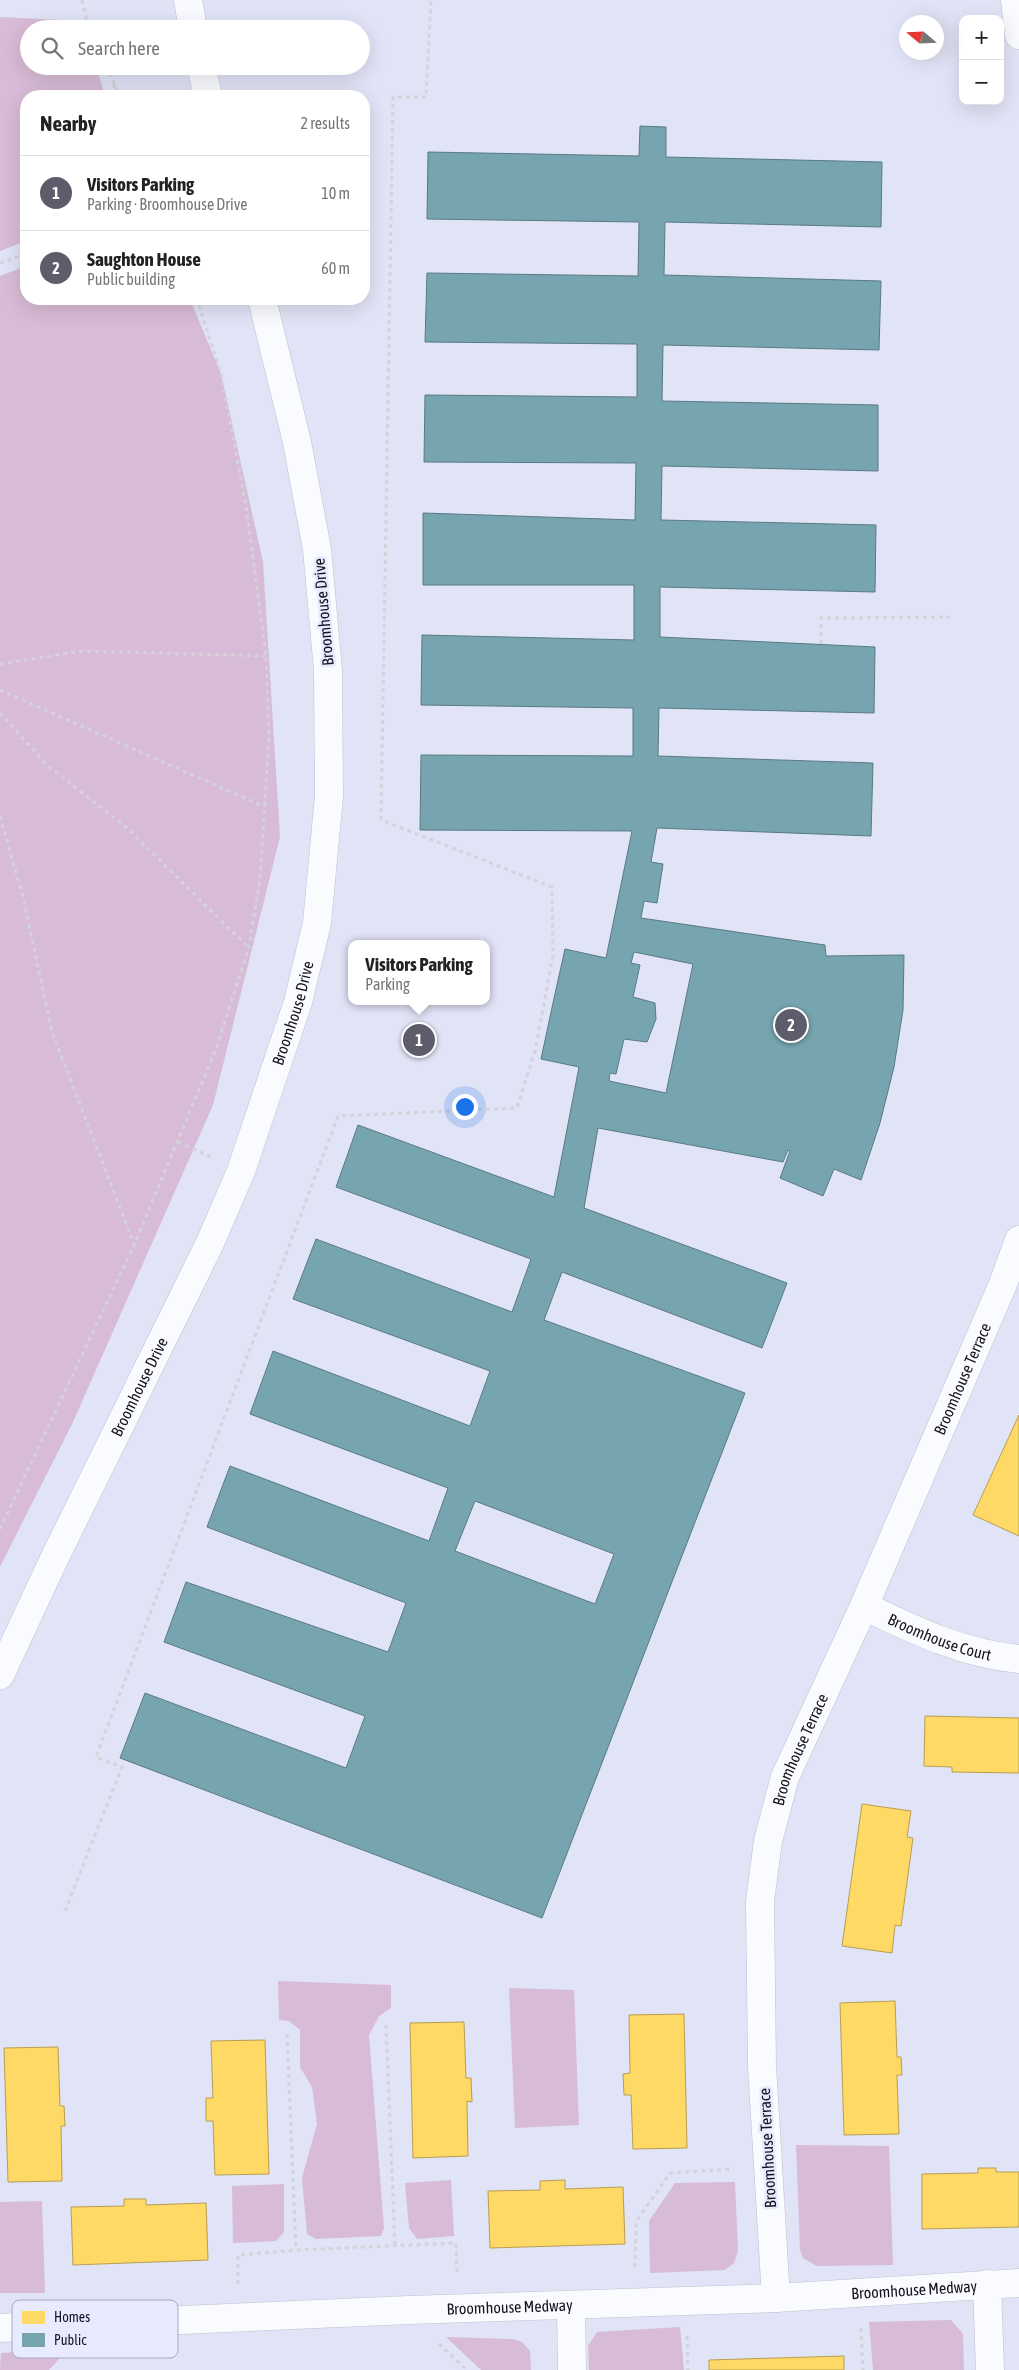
<!DOCTYPE html>
<meta charset="utf-8">
<style>
:root{--surface:#fff;--page:#f6f6f6;--text:#222;--muted:#767676;--line:#e0e0e0;--accent:#5c5c6b}
body{margin:0;font-family:"Asap Condensed",sans-serif;background:var(--page);color:var(--text)}
.controls{position:absolute;right:15px;top:15px;display:grid;overflow:hidden;border-radius:10px;box-shadow:0 5px 20px #0002}
.controls button{width:45px;height:45px;display:grid;place-items:center;padding:0;border:0;border-bottom:1px solid var(--line);background:var(--surface);color:var(--text);font:25px sans-serif}
.compass{position:absolute;left:899px;top:15px;width:45px;height:45px;border-radius:50%;background:var(--surface);box-shadow:0 5px 20px #0002;rotate:289deg}
.you{position:absolute;left:464px;top:1106px;width:18px;height:18px;margin:-12px;border:4px solid #fff;border-radius:50%;background:#1a73e8;box-shadow:0 0 0 8px #1a73e833}
.badge{display:grid;place-items:center;width:32px;height:32px;border-radius:50%;background:var(--accent);color:#fff;font-size:16px;font-weight:700}
.pin{position:absolute;translate:-50% -50%;border:2px solid #fff;box-shadow:0 1px 5px #0006}
.popup{position:absolute;left:348px;top:940px;width:142px;height:65px;box-sizing:border-box;display:grid;place-content:center;border-radius:10px;background:var(--surface);filter:drop-shadow(0 1px 4px #0005);font-size:16px;white-space:nowrap;color:var(--muted)}
.popup b{font-size:19px;color:var(--text)}
.popup::after{content:'';position:absolute;left:50%;top:100%;margin-left:-10px;border:10px solid transparent;border-top-color:var(--surface)}
.list{margin:0;padding:0;list-style:none}
h2{display:flex;justify-content:space-between;align-items:center;height:65px;margin:0;padding:0 20px;font-size:21px}
h2 small{font-size:16px;font-weight:400;color:var(--muted)}
.list li{display:grid;grid-template-columns:32px 1fr auto;gap:15px;align-items:center;box-sizing:border-box;height:75px;padding:0 20px;border-top:1px solid var(--line)}
.list b{display:block;font-size:19px;white-space:nowrap}
.list p{margin:0;font-size:16px;white-space:nowrap;color:var(--muted)}
.list em{font-size:16px;font-style:normal;color:var(--muted)}
.icon{flex:none;width:28px;height:28px;fill:none;stroke:currentColor;stroke-width:2;stroke-linecap:round;stroke-linejoin:round}
.map{position:relative;flex:none;width:1019px;height:2370px;overflow:hidden}
.search{position:absolute;background:var(--surface);box-shadow:0 5px 20px #0002;left:20px;top:20px;width:350px;height:55px;display:flex;align-items:center;gap:12px;box-sizing:border-box;padding:0 18px;border-radius:28px;color:var(--muted);font-size:19px}
.panel{position:absolute;background:var(--surface);box-shadow:0 5px 20px #0002;left:20px;top:90px;width:350px;height:215px;border-radius:20px}
.map>svg:first-child{display:block}
.green{fill:#d8bbd6}
.homes{fill:#ffd966;stroke:#b89e51}
.public{fill:#76a5af;stroke:#597a84;fill-rule:evenodd}
.lines{fill:none;stroke-linecap:round;stroke-linejoin:round}
.minor-casing{stroke:#c0c1cf;stroke-width:29}
.path{stroke:#d3d3d9;stroke-width:3;stroke-dasharray:4 4;stroke-linecap:butt}
.minor{stroke:#fafbfe;stroke-width:28}
.labels{text-anchor:middle;stroke-width:5;stroke-linejoin:round;paint-order:stroke}
.street-label{font-size:16px;fill:#141420;stroke:#e8eaff}
.key{fill:#e8eaff;stroke:#a8aabc;stroke-width:1}
.key-label{font-size:14px;fill:#141420}
</style>
<div class="map">
<svg width="1019" height="2370" viewBox="0 0 1019 2370">
<rect width="100%" height="100%" fill="#e1e3f6"/>
<!-- green -->
<g class="green">
<path d="M0 17 81 21 82 29H29V66H96L105 96H26V241L0 251Z"/>
<path d="M26 266V299H190L221 374 263 562 280 837 213 1105 73 1422 0 1567V276Z"/>
<path d="M278 1981 391 1985V2008L379 2016 369 2035 384 2228 381 2236 316 2239 307 2234 302 2178 317 2124 312 2087 300 2067V2030L289 2021 279 2020Z"/>
<path d="M509 1988 574 1990 579 2125 515 2128Z"/>
<path d="M796 2145 889 2146 893 2265 817 2266 803 2258 800 2250Z"/>
<path d="M451 2180 454 2236 417 2239 409 2228 405 2183Z"/>
<path d="M735 2182 738 2251 734 2263 725 2270 650 2273 649 2221 675 2183Z"/>
<path d="M284 2184V2232L276 2241 233 2243 232 2186Z"/>
<path d="M42 2201 45 2293H0V2202Z"/>
<path d="M951 2320 963 2334 964 2370H873L869 2322Z"/>
<path d="M680 2327 684 2370H589L588 2346 597 2332Z"/>
<path d="M446 2337 512 2339 522 2342 530 2351 531 2370H481Z"/>
<path d="M68 2349 49 2370H0L1 2353Z"/>
</g>
<!-- homes -->
<g class="homes">
<path d="M1019 1415V1536L973 1515Z"/>
<path d="M925 1716 1019 1718V1773L952 1772V1767L924 1766Z"/>
<path d="M862 1804 911 1811 907 1837 913 1838 901 1926 895 1925 892 1953 842 1946Z"/>
<path d="M895 2001 897 2057H901L902 2075H897L899 2134 844 2135 840 2003Z"/>
<path d="M684 2014 687 2148 633 2149 631 2095H624L623 2074 630 2073 629 2015Z"/>
<path d="M464 2022 466 2078H471L472 2102 467 2101 468 2156 413 2158 410 2023Z"/>
<path d="M265 2040 269 2174 215 2175 213 2121H206V2098H213L211 2041Z"/>
<path d="M58 2047 60 2106H64L65 2126H61L62 2181 8 2182 4 2048Z"/>
<path d="M978 2168H996V2172H1019V2227L922 2229V2174L978 2173Z"/>
<path d="M565 2180V2189L623 2187 625 2244 490 2248 488 2191 540 2190V2181Z"/>
<path d="M124 2199H146V2205L206 2203 208 2260 73 2265 71 2207 124 2206Z"/>
<path d="M844 2356V2370H709V2360Z"/>
</g>
<!-- public -->
<path class="public" d="M640 126 666 127V157L882 162 881 227 665 222 664 275 881 281 879 350 663 345 662 401 878 405V471L662 466 661 520 876 525 875 592 660 587V637L875 647 874 713 659 708 658 756 873 763 871 836 657 828 651 862 663 864 657 903 644 901 641 918 825 945 826 956 904 955 903 1010 894 1067 880 1123 861 1180 834 1169 823 1196 780 1178 790 1151 788 1150 783 1162 598 1128 584 1208 787 1283 762 1348 562 1272 544 1320 745 1393 542 1918 120 1758 145 1693 346 1768 365 1716 164 1642 186 1582 388 1652 406 1603 207 1527 230 1466 429 1541 448 1488 250 1414 273 1351 470 1426 490 1371 293 1299 316 1239 512 1312 531 1259 336 1187 358 1125 554 1197 579 1067 541 1059 553 1003 565 949 606 958 632 831 420 830 421 755 633 756V708L421 705 422 635 634 640V585H423V513L635 520 636 463 424 462 425 395 637 397V344L425 342 427 273 638 276 639 222 427 219 428 152 639 156ZM634 952 693 964 666 1093 609 1081 610 1073 616 1074 624 1039 647 1042 656 1019 655 1003 633 997 640 965 631 963ZM475 1501 614 1554 595 1604 455 1551Z"/>
<g class="lines">
<!-- minor casing -->
<g class="minor-casing">
<g id="minor">
<path d="M188 0 193 29"/>
<path d="M1015 0 1019 35"/>
<path d="M201 66 208 96"/>
<path id="s1" d="M864 1606C914 1630 963 1654 1019 1659"/>
<path id="s2" d="M0 1675 55 1557 210 1243 241 1171 279 1058 298 1002 317 923 329 796 328 670 317 549 297 442 262 299"/>
<path d="M987 2284 990 2370"/>
<path id="s3" d="M776 2298 762 2066 760 1901 768 1841 785 1777 864 1606 1003 1284 1019 1240"/>
<path d="M571 2305 572 2370"/>
<path id="s4" d="M0 2328 409 2310 776 2298 1019 2283"/>
</g>
</g>
<!-- path -->
<g class="path">
<path d="M82 0 89 29"/>
<path d="M106 66 120 96"/>
<path d="M114 84V96"/>
<path d="M0 263 26 254"/>
<path d="M821 644V618L950 617"/>
<path d="M0 664 82 651 266 656"/>
<path d="M0 690 265 807"/>
<path d="M0 713 48 766 126 827 248 947"/>
<path d="M0 816 23 897 52 1032 134 1244"/>
<path d="M178 1142 211 1157"/>
<path d="M0 1529 134 1245 216 1049 249 947 260 879 269 737 266 656 246 506 221 374 197 299"/>
<path d="M65 1911 122 1767 96 1757 338 1116 517 1108 535 1051 553 956 552 887 381 820 393 97H426L431 0"/>
<path d="M386 2025 395 2246"/>
<path d="M287 2034 296 2250"/>
<path d="M635 2267 636 2222 670 2173 734 2169"/>
<path d="M238 2284V2255L296 2250 456 2243 457 2273"/>
<path d="M861 2328 863 2370"/>
<path d="M687 2336 688 2370"/>
<path d="M439 2344 467 2370"/>
</g>
<!-- minor -->
<use href="#minor" class="minor"/>
</g>
<g class="labels">
<!-- street labels -->
<g class="street-label">
<text transform="translate(323 612) rotate(-95)" y="6">Broomhouse Drive</text>
<text dy="6" stroke="none"><textPath href="#s2" startOffset="725">Broomhouse Drive</textPath></text>
<text dy="6" stroke="none"><textPath href="#s3" startOffset="960">Broomhouse Terrace</textPath></text>
<text dy="6" stroke="none"><textPath href="#s2" startOffset="320">Broomhouse Drive</textPath></text>
<text dy="6" stroke="none"><textPath href="#s1" startOffset="82">Broomhouse Court</textPath></text>
<text dy="6" stroke="none"><textPath href="#s3" startOffset="555">Broomhouse Terrace</textPath></text>
<text transform="translate(767 2148) rotate(-93)" y="6">Broomhouse Terrace</text>
<text dy="6" stroke="none"><textPath href="#s4" startOffset="915">Broomhouse Medway</textPath></text>
<text dy="6" stroke="none"><textPath href="#s4" startOffset="510">Broomhouse Medway</textPath></text>
</g>
</g>
<!-- legend -->
<rect x="12" y="2300" width="166" height="58" rx="8" class="key"/>
<rect x="22" y="2311" width="23" height="13" fill="#ffd966"/>
<rect x="22" y="2333" width="23" height="14" fill="#76a5af"/>
<g class="key-label">
<text x="54" y="2322">Homes</text>
<text x="54" y="2345">Public</text>
</g>
</svg>
<div class="controls">
<button>+</button>
<button>−</button>
</div>
<svg class="compass" viewBox="-18 -18 36 36"><path d="M0-13l5 13h-10z" fill="#e53935"/><path d="M0 13l5-13h-10z" fill="#767676"/></svg>
<div class="you"></div>
<div class="pin badge" style="left:419px;top:1040px">1</div>
<div class="popup"><b>Visitors Parking</b>Parking</div>
<div class="pin badge" style="left:791px;top:1025px">2</div>
<div class="search"><svg class="icon" aria-label="search" viewBox="0 0 24 24"><circle cx="10" cy="10" r="6"/><path d="M15 15l6 6"/></svg>Search here</div>
<section class="panel">
<h2>Nearby<small>2 results</small></h2>
<ul class="list">
<li><span class="badge">1</span><div><b>Visitors Parking</b><p>Parking · Broomhouse Drive</p></div><em>10 m</em></li>
<li><span class="badge">2</span><div><b>Saughton House</b><p>Public building</p></div><em>60 m</em></li>
</ul>
</section>
</div>
